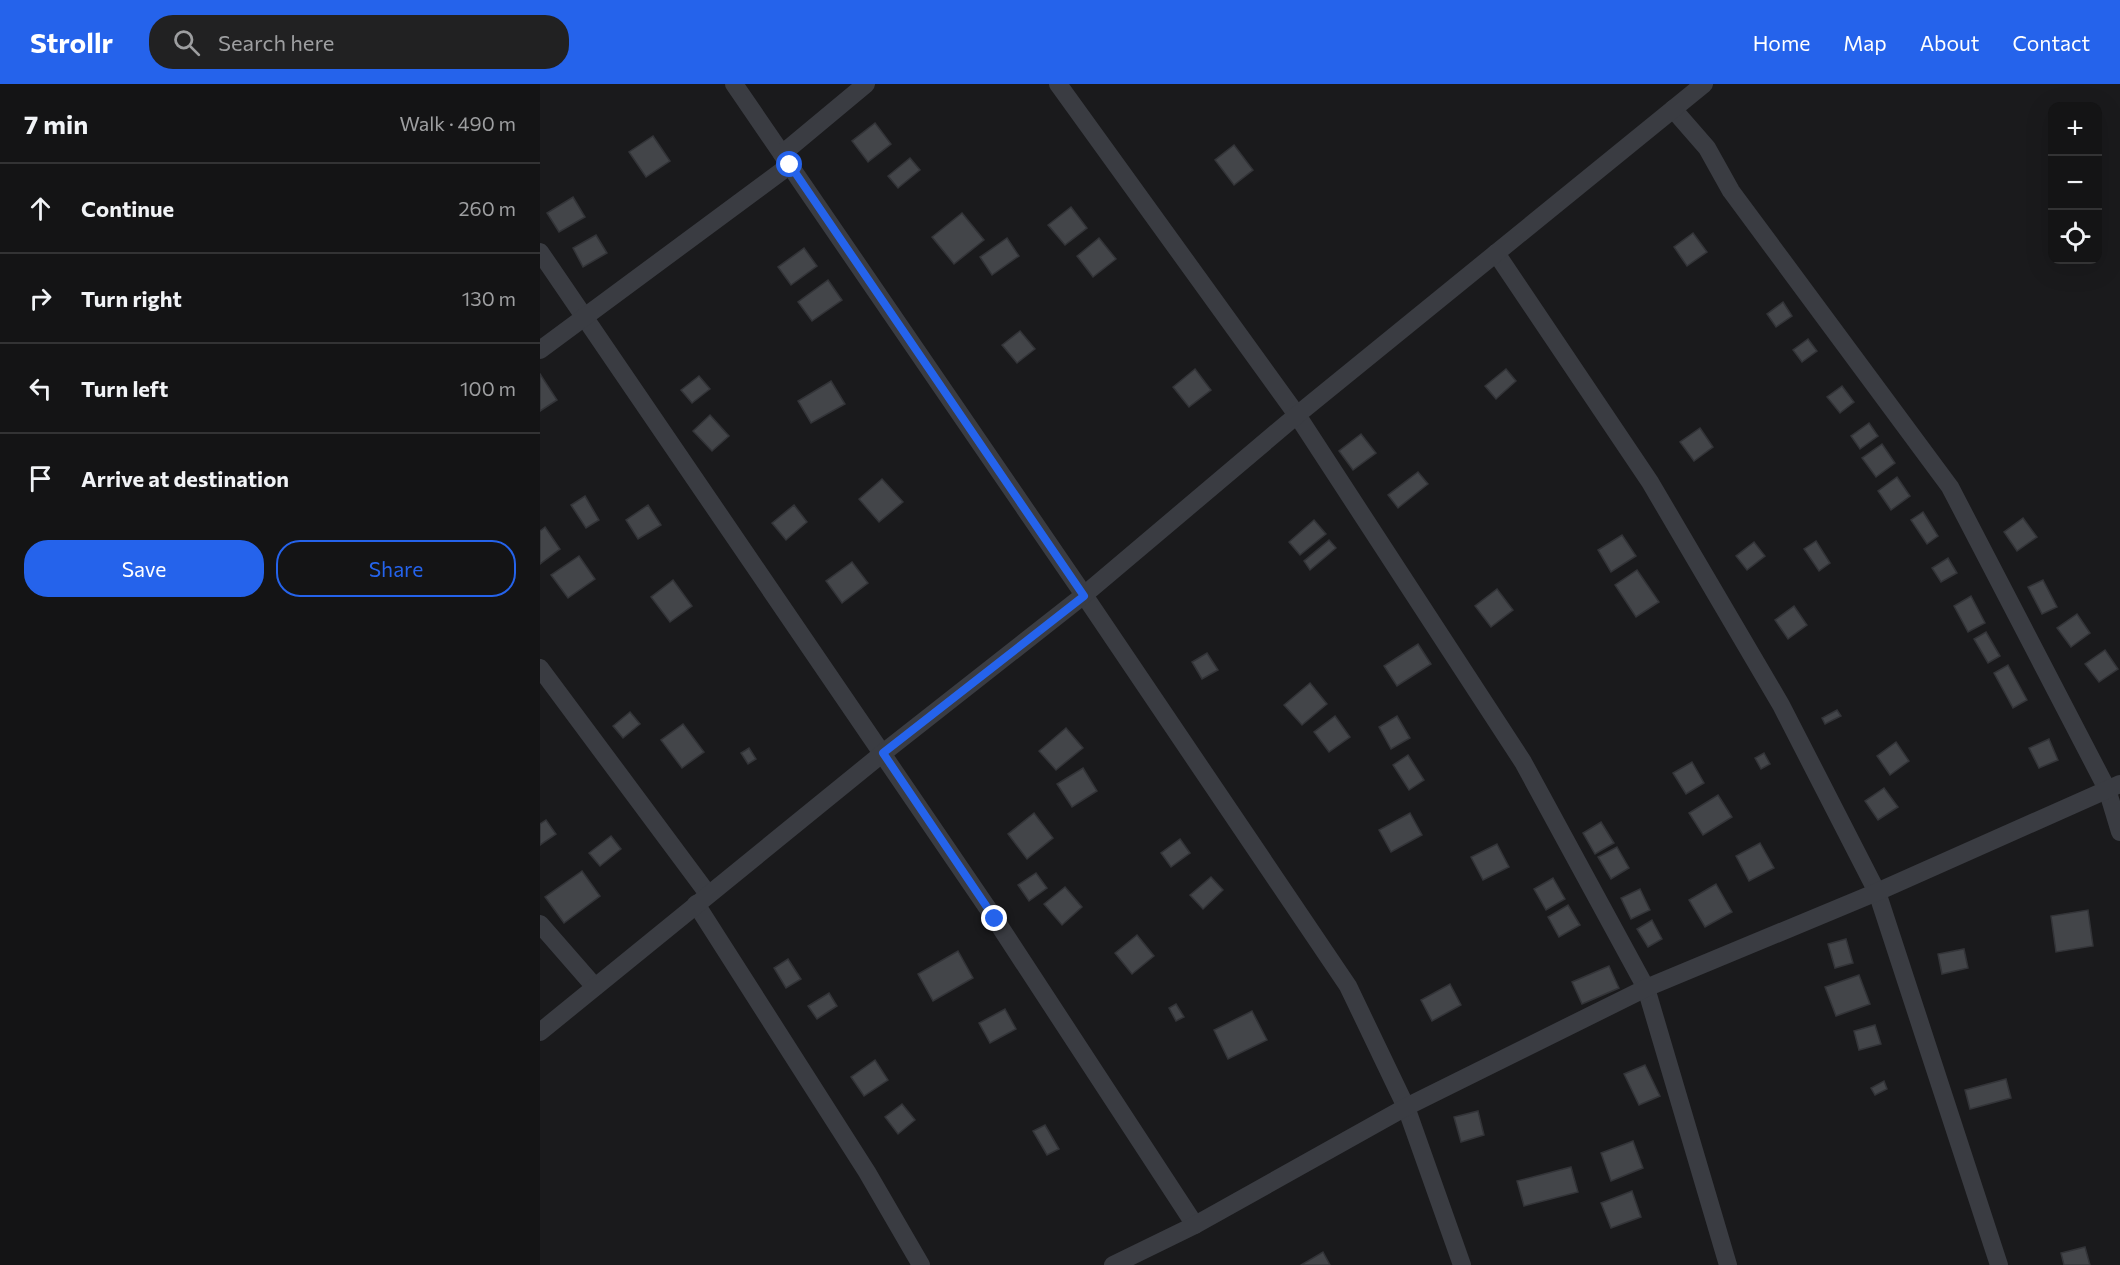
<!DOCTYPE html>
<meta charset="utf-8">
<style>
:root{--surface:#141415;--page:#212122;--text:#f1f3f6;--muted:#9d9ea0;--line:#333334;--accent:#2563eb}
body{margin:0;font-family:Commissioner,sans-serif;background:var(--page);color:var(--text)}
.controls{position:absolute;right:18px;top:18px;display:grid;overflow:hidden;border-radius:12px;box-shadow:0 6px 24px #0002}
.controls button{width:54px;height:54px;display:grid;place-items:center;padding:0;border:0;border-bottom:2px solid var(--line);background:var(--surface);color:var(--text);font:30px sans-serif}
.stop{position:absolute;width:18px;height:18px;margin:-14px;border:4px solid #2563eb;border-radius:50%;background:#fff}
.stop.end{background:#2563eb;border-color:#fff;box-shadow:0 2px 6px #0008}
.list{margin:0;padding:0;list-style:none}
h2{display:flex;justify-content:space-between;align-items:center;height:78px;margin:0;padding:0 24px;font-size:26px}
h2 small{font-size:20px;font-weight:400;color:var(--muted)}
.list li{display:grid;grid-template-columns:39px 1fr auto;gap:18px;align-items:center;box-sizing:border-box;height:90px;padding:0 24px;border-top:2px solid var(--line)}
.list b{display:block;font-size:22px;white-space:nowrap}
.list em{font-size:20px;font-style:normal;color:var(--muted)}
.actions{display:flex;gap:12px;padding:18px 24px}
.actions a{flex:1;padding:14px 0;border:2px solid var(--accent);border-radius:24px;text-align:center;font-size:21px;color:var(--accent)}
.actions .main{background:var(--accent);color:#fff}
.icon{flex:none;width:33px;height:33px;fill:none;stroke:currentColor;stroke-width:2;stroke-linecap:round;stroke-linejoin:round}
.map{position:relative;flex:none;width:1580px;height:1181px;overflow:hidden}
header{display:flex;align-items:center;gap:36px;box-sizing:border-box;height:84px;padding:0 30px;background:var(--accent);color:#fff}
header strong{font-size:28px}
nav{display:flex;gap:33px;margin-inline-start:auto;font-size:21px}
.search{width:420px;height:54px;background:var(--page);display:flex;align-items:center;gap:15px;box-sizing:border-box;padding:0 21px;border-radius:24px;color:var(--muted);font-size:22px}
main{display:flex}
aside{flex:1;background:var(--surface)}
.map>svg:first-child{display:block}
.building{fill:#434549;stroke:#333438;stroke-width:1.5}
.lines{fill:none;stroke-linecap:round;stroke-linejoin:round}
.minor{stroke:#3a3c42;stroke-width:18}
.route{stroke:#2563eb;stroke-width:8}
</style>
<header>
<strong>Strollr</strong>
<div class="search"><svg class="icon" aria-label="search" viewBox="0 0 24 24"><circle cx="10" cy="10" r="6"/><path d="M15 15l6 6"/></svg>Search here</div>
<nav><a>Home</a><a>Map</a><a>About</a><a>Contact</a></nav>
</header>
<main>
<aside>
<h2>7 min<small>Walk · 490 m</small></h2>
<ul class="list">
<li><svg class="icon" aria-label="ahead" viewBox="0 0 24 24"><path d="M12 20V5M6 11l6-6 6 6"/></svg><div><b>Continue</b></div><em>260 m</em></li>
<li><svg class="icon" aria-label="right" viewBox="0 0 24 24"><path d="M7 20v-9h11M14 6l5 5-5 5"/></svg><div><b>Turn right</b></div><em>130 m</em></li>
<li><svg class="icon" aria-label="left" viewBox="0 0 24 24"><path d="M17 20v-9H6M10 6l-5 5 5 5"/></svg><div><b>Turn left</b></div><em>100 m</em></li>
<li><svg class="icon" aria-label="arrive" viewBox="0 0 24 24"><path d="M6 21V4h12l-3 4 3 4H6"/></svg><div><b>Arrive at destination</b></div></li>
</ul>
<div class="actions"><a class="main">Save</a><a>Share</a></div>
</aside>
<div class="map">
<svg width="1580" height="1181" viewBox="0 0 1580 1181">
<rect width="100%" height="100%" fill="#1a1a1c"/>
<!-- building -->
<g class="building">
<path d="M335 39 351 60 328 78 312 57Z"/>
<path d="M113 52 130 77 106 93 89 68Z"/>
<path d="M694 61 713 86 694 101 675 76Z"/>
<path d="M370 74 380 86 358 104 348 92Z"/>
<path d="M33 113 45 133 19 148 7 129Z"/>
<path d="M531 123 547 144 525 161 508 141Z"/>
<path d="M422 129 444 156 414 180 392 153Z"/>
<path d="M1153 149 1167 168 1147 182 1134 163Z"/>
<path d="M56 151 67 169 43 183 33 164Z"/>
<path d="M467 154 479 172 452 191 440 173Z"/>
<path d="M559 154 576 175 553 193 537 172Z"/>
<path d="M264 164 277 182 251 201 238 183Z"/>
<path d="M288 196 302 216 272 237 258 218Z"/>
<path d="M1243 218 1252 232 1236 243 1227 230Z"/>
<path d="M480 247 495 265 477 279 462 261Z"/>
<path d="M1268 255 1277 267 1262 278 1253 266Z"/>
<path d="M655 285 671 306 649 323 633 303Z"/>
<path d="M966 285 976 297 956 315 945 302Z"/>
<path d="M0 290 17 316 0 327Z"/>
<path d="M159 292 170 305 152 319 141 306Z"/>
<path d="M291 297 305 320 271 339 258 317Z"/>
<path d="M1302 302 1314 318 1300 329 1287 313Z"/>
<path d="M170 331 189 352 172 367 153 347Z"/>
<path d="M1329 339 1338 352 1320 365 1311 352Z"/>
<path d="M1160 344 1173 363 1154 377 1140 358Z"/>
<path d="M821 350 836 369 813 386 799 367Z"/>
<path d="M1342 360 1355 379 1336 393 1322 374Z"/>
<path d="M878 388 888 400 858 424 848 411Z"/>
<path d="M1357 393 1370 412 1351 426 1338 407Z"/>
<path d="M342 395 363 418 339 438 319 415Z"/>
<path d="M45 412 59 436 46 444 31 421Z"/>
<path d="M108 421 121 441 98 455 86 436Z"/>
<path d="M254 421 267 438 246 456 232 439Z"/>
<path d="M1383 428 1398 452 1387 460 1371 436Z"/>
<path d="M1483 434 1497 453 1477 467 1464 448Z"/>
<path d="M774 436 786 450 760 471 749 458Z"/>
<path d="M5 443 20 465 0 480V447Z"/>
<path d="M1082 451 1096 472 1071 488 1058 466Z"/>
<path d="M789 456 796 464 770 486 764 477Z"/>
<path d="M1276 457 1290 479 1279 487 1264 465Z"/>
<path d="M1214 458 1225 472 1207 486 1196 472Z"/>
<path d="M39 472 55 495 28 514 11 491Z"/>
<path d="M1408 474 1417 489 1401 498 1392 484Z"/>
<path d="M312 478 328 499 302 519 286 497Z"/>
<path d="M1097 486 1119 518 1096 533 1075 501Z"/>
<path d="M133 496 152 522 130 538 111 513Z"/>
<path d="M1503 496 1517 523 1502 530 1488 503Z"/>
<path d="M957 505 973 526 951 543 935 522Z"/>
<path d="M1431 512 1445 539 1428 548 1414 522Z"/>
<path d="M1254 522 1267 541 1248 555 1235 536Z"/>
<path d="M1537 530 1550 549 1531 563 1517 544Z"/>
<path d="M1446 548 1460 572 1448 579 1434 555Z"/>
<path d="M878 560 891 580 857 602 844 582Z"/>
<path d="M1565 566 1578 585 1559 598 1545 580Z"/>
<path d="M667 569 678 586 662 595 652 578Z"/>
<path d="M1468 581 1487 616 1473 624 1454 589Z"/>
<path d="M770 599 787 620 762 641 744 621Z"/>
<path d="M1297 626 1301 632 1285 640 1282 634Z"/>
<path d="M90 628 100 640 83 654 73 642Z"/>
<path d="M795 632 810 653 789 668 774 648Z"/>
<path d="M857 632 870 654 851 665 839 643Z"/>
<path d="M143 640 164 668 142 684 121 656Z"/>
<path d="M526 644 543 664 516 686 499 667Z"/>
<path d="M1509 655 1518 676 1499 684 1489 664Z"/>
<path d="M1356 658 1369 677 1350 691 1337 672Z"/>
<path d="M209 664 216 675 208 680 201 669Z"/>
<path d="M1224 669 1230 680 1221 685 1215 674Z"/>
<path d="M868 671 884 696 869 706 853 681Z"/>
<path d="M1152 678 1164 699 1146 710 1133 689Z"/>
<path d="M543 684 557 707 532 723 517 700Z"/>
<path d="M1344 704 1358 723 1338 736 1325 717Z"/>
<path d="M1178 711 1192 733 1163 751 1149 729Z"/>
<path d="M494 729 513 754 487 775 468 750Z"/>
<path d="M870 729 882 751 851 768 839 746Z"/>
<path d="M6 736 16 750 0 761V740Z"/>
<path d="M1061 738 1074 759 1055 770 1043 749Z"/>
<path d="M71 752 81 765 60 782 49 769Z"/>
<path d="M640 755 650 769 631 783 621 769Z"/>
<path d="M1220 759 1234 784 1209 797 1196 772Z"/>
<path d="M957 760 969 783 943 796 931 773Z"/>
<path d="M1077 763 1089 784 1071 795 1058 773Z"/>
<path d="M42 787 60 812 24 839 5 813Z"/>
<path d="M496 789 507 804 489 817 478 801Z"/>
<path d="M671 793 683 806 663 825 650 811Z"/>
<path d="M1013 794 1025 815 1006 826 994 805Z"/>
<path d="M1176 800 1192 828 1165 843 1149 816Z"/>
<path d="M525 803 542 823 522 841 504 820Z"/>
<path d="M1100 805 1110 826 1091 835 1081 814Z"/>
<path d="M1028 821 1040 841 1019 853 1008 833Z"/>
<path d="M1548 826 1553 862 1516 868 1511 832Z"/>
<path d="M1112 836 1122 855 1108 863 1097 845Z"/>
<path d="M597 851 614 872 592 890 575 869Z"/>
<path d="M1306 855 1313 879 1295 884 1288 860Z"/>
<path d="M1424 865 1428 884 1402 890 1398 870Z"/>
<path d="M418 867 433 894 393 917 378 890Z"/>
<path d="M248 875 261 895 246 904 234 884Z"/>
<path d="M1069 882 1079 904 1042 920 1032 898Z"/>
<path d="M1319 891 1330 920 1296 932 1285 903Z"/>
<path d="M910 900 921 921 892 937 881 916Z"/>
<path d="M289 909 297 922 277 935 268 922Z"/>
<path d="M636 920 644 933 636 937 629 924Z"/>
<path d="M465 925 476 945 450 959 439 939Z"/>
<path d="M712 927 727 956 688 975 674 946Z"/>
<path d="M1335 941 1341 960 1319 966 1314 947Z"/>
<path d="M335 976 348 996 324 1012 311 993Z"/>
<path d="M1105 981 1120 1012 1099 1021 1084 990Z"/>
<path d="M1466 995 1471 1014 1430 1025 1425 1006Z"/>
<path d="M1344 997 1347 1005 1335 1011 1331 1004Z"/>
<path d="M362 1020 375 1036 358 1050 345 1033Z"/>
<path d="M938 1027 944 1051 921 1058 914 1033Z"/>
<path d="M505 1041 519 1065 507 1071 493 1047Z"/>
<path d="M1093 1057 1103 1084 1071 1097 1061 1069Z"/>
<path d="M1031 1083 1038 1108 984 1122 977 1097Z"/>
<path d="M1092 1107 1101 1133 1071 1144 1061 1119Z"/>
<path d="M1545 1163 1550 1181H1524L1521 1169Z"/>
<path d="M783 1168 790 1181H761Z"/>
</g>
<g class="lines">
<!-- minor -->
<g class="minor">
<path d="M194 0 544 511 808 902 866 1023 922 1181"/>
<path d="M518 0 757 331 983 678 1106 904 1188 1181"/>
<path d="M1133 25 1167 64 1191 107 1410 403 1567 705 1580 748"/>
<path d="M242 70 326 0"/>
<path d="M0 168 455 835 655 1141"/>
<path d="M956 169 1110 398 1241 621 1337 808 1459 1181"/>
<path d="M0 266 250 81"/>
<path d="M0 584 168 810"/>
<path d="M156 820 327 1088 381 1181"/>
<path d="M0 840 55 903"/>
<path d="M0 948 343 669 544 511 757 331 1164 0"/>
<path d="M573 1181 655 1141 866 1023 1106 904 1337 808 1580 700"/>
</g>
</g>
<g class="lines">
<!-- route -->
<path class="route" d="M250 81 544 512 343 669 455 835"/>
</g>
</svg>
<div class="controls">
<button>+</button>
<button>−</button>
<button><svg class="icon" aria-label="locate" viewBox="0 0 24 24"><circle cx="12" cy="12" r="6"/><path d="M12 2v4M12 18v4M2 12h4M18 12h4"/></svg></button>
</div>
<div class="stop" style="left:250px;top:81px"></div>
<div class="stop end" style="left:455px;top:835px"></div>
</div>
</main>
